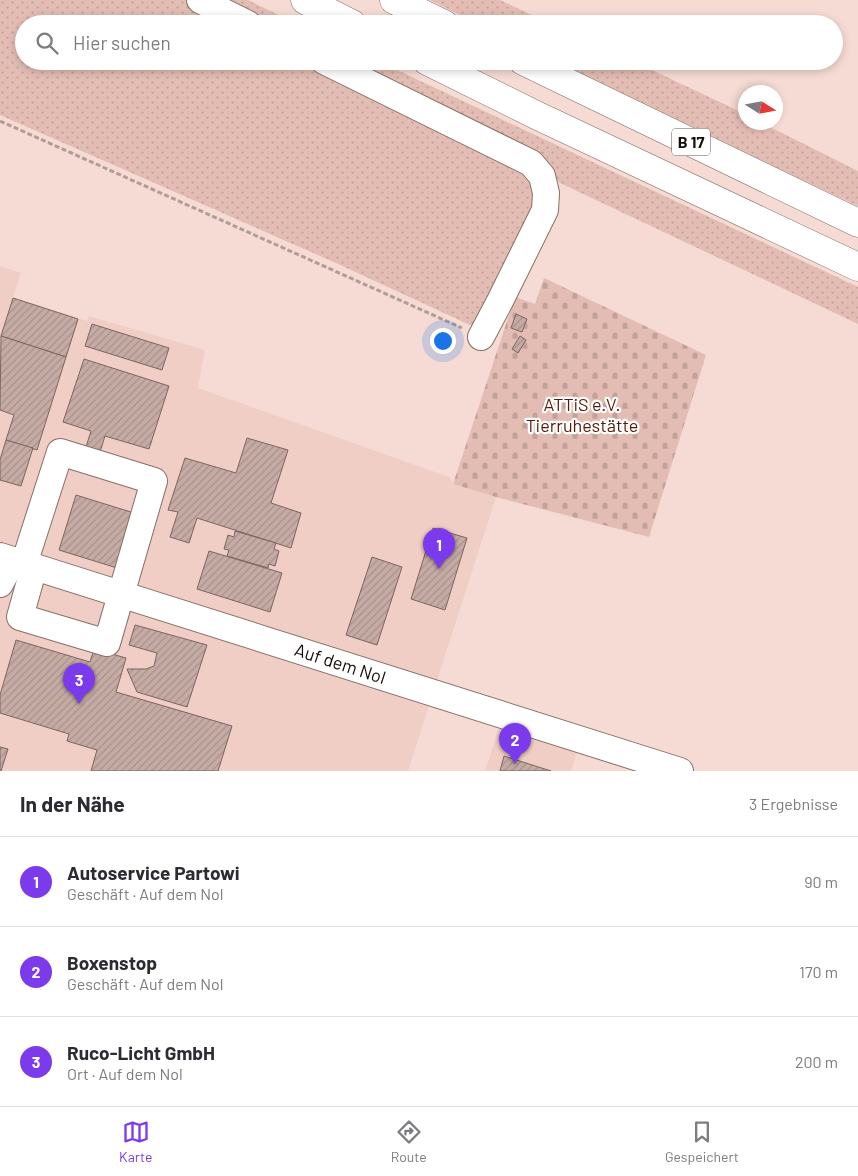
<!DOCTYPE html>
<html lang="de">
<meta charset="utf-8">
<style>
:root{--surface:#fff;--page:#f2f2f3;--text:#2b2b33;--muted:#7c7c81;--line:#e1e1e2;--accent:#7c3aed}
body{margin:0;font-family:Barlow,sans-serif;background:var(--page);color:var(--text)}
.compass{position:absolute;left:738px;top:85px;width:45px;height:45px;border-radius:50%;background:var(--surface);box-shadow:0 2px 8px #0003;rotate:101deg}
.you{position:absolute;left:442px;top:340px;width:18px;height:18px;margin:-12px;border:4px solid #fff;border-radius:50%;background:#1a73e8;box-shadow:0 0 0 8px #1a73e833}
.badge{display:grid;place-items:center;width:32px;height:32px;border-radius:50%;background:var(--accent);color:#fff;font-size:16px;font-weight:700}
.pin{position:absolute;translate:-50% -41px;filter:drop-shadow(0 1px 2px #0008)}
.pin::after{content:'';position:absolute;top:26px;width:18px;height:15px;background:inherit;clip-path:polygon(0 0,100% 0,50% 100%)}
.list{margin:0;padding:0;list-style:none}
h2{display:flex;justify-content:space-between;align-items:center;height:65px;margin:0;padding:0 20px;font-size:21px}
h2 small{font-size:16px;font-weight:400;color:var(--muted)}
.list li{display:grid;grid-template-columns:32px 1fr auto;gap:15px;align-items:center;box-sizing:border-box;height:90px;padding:0 20px;border-top:1px solid var(--line)}
.list b{display:block;font-size:19px;white-space:nowrap}
.list p{margin:0;font-size:16px;white-space:nowrap;color:var(--muted)}
.list em{font-size:16px;font-style:normal;color:var(--muted)}
.icon{flex:none;width:28px;height:28px;fill:none;stroke:currentColor;stroke-width:2;stroke-linecap:round;stroke-linejoin:round}
.map{position:relative;flex:none;width:858px;height:771px;overflow:hidden}
.search{position:absolute;background:var(--surface);box-shadow:0 2px 8px #0003;left:15px;right:15px;top:15px;height:55px;display:flex;align-items:center;gap:12px;box-sizing:border-box;padding:0 18px;border-radius:28px;color:var(--muted);font-size:19px}
.sheet{height:335px;background:var(--surface)}
nav{display:flex;justify-content:space-around;align-items:center;box-sizing:border-box;height:70px;border-top:1px solid var(--line);background:var(--surface);font-size:14px;color:var(--muted)}
nav a{display:grid;justify-items:center;gap:2px}
nav .on{color:var(--accent)}
.map>svg:first-child{display:block}
.built{fill:#f1cec5}
.grass{fill:url(#grass-dots)}
.cemetery{fill:url(#cemetery-stones)}
.building{fill:url(#building-hatch);stroke:#7c655f}
.lines{fill:none;stroke-linecap:round;stroke-linejoin:round}
.minor-casing{stroke:#876f69;stroke-width:28}
.highway-casing{stroke:#876f69;stroke-width:29}
.path{stroke:#b19c96;stroke-width:3;stroke-dasharray:5 2.5;stroke-linecap:butt}
.minor{stroke:#fff;stroke-width:26}
.highway{stroke:#fff;stroke-width:28}
.labels{text-anchor:middle;stroke-width:4.5;stroke-linejoin:round;paint-order:stroke}
.shield{fill:#fff;stroke:#5b5654;stroke-width:1}
.shield-label{font-size:16px;font-weight:bold;fill:#150d0a}
.park-label{font-size:18px;fill:#571a0a;stroke:#fff}
.street-label{font-size:18px;fill:#150d0a;stroke:#fff}
</style>
<div class="map">
<svg width="858" height="771" viewBox="0 0 858 771">
<defs>
<pattern id="grass-dots" width="8" height="8" patternUnits="userSpaceOnUse" patternTransform="scale(1.25)"><rect width="8" height="8" fill="#e3bdb3"/><path d="M2 2h.1M6 6h.1" fill="none" stroke="#c2a199" stroke-width="1.8" stroke-linecap="round"/></pattern>
<pattern id="cemetery-stones" width="16" height="16" patternUnits="userSpaceOnUse" patternTransform="scale(1.25)"><rect width="16" height="16" fill="#e3bdb3"/><path d="M2 7V4a2 2 0 0 1 4 0v3zM10 15v-3a2 2 0 0 1 4 0v3z" fill="#c2a199"/></pattern>
<pattern id="building-hatch" width="6" height="6" patternUnits="userSpaceOnUse" patternTransform="scale(1.25)"><rect width="6" height="6" fill="#c5aba4"/><path d="M-1 1l2-2M0 6l6-6M5 7l2-2" fill="none" stroke="#a8928c"/></pattern>
</defs>
<rect width="100%" height="100%" fill="#f6dbd4"/>
<!-- built -->
<g class="built">
<path d="M0 266 21 273 13 297 87 321 89 316 205 350 198 388 449 477 453 484 496 497 408 771H0Z"/>
<path d="M503 716 581 741 571 771H485Z"/>
</g>
<!-- grass -->
<g class="grass">
<path d="M0 0H189L237 24H24V61H313L527 167 542 194 472 326 336 263 0 115Z"/>
<path d="M218 0H248L297 24H264Z"/>
<path d="M430 0H500L551 24H478Z"/>
<path d="M338 61H378L858 287V324L560 183 547 167Z"/>
<path d="M555 61H633L745 114 746 122 762 123 858 171V206L706 135Z"/>
</g>
<!-- cemetery -->
<path class="cemetery" d="M544 278 706 355 649 537 496 497 453 484 515 297 535 304Z"/>
<!-- building -->
<g class="building">
<path d="M13 298 78 319 66 357 1 336Z"/>
<path d="M516 314 527 319 522 332 511 328Z"/>
<path d="M92 324 169 348 162 370 85 346Z"/>
<path d="M1 336 66 357 37 450 6 440 14 415 0 410Z"/>
<path d="M520 336 526 340 518 353 512 349Z"/>
<path d="M84 359 169 386 149 449 105 436 100 452 86 447 91 431 63 422Z"/>
<path d="M247 438 288 450 271 503 301 513 291 548 197 518 189 543 170 537 178 512 168 510 185 458 236 473Z"/>
<path d="M6 440 33 448 21 486 0 480V460Z"/>
<path d="M76 495 134 513 117 568 59 550Z"/>
<path d="M433 528 467 538 445 610 411 599Z"/>
<path d="M235 531 276 543 274 549 279 551 275 566 269 564 268 568 227 556 229 550 224 549 228 535 234 537Z"/>
<path d="M209 551 282 573 270 612 197 589Z"/>
<path d="M372 557 402 567 377 645 346 635Z"/>
<path d="M135 625 207 645 187 707 137 692 127 669H146L154 666 157 653 129 645Z"/>
<path d="M16 640 90 662 94 649 126 658 116 692 232 726 218 771H91L97 750 67 741 69 734 0 713V695Z"/>
<path d="M0 747 8 749 1 771H0Z"/>
<path d="M504 756 551 771H500Z"/>
</g>
<g class="lines">
<!-- minor casing -->
<g class="minor-casing">
<g id="minor">
<path d="M200 0 248 24"/>
<path d="M324 61 531 163 542 176 546 193 545 210 500 301 481 337"/>
<path d="M0 556 680 771"/>
<path d="M24 564 60 452 154 481 107 643 20 617 34 567"/>
<path d="M0 584 13 560"/>
</g>
</g>
<!-- highway casing -->
<g class="highway-casing">
<g id="highway">
<path d="M305 0 352 24"/>
<path d="M394 0 444 24"/>
<path d="M427 61 536 115 858 267"/>
<path d="M523 61 858 223"/>
</g>
</g>
<!-- path -->
<path class="path" d="M0 121 462 328"/>
<!-- minor -->
<use href="#minor" class="minor"/>
<!-- highway -->
<use href="#highway" class="highway"/>
</g>
<g class="labels">
<!-- shield labels -->
<rect class="shield" x="672" y="128.5" width="38" height="27" rx="4"/>
<g class="shield-label">
<text x="691" y="148">B 17</text>
</g>
<!-- park labels -->
<g class="park-label">
<text x="582" y="411">ATTiS e.V.<tspan x="582" dy="21">Tierruhestätte</tspan></text>
</g>
<!-- street labels -->
<g class="street-label">
<text transform="translate(340 664) rotate(18)" y="6">Auf dem Nol</text>
</g>
</g>
</svg>
<svg class="compass" viewBox="-18 -18 36 36"><path d="M0-13l5 13h-10z" fill="#e53935"/><path d="M0 13l5-13h-10z" fill="#7c7c81"/></svg>
<div class="you"></div>
<div class="pin badge" style="left:439px;top:569px">1</div>
<div class="pin badge" style="left:515px;top:764px">2</div>
<div class="pin badge" style="left:79px;top:704px">3</div>
<div class="search"><svg class="icon" aria-label="search" viewBox="0 0 24 24"><circle cx="10" cy="10" r="6"/><path d="M15 15l6 6"/></svg>Hier suchen</div>
</div>
<section class="sheet">
<h2>In der Nähe<small>3 Ergebnisse</small></h2>
<ul class="list">
<li><span class="badge">1</span><div><b>Autoservice Partowi</b><p>Geschäft · Auf dem Nol</p></div><em>90 m</em></li>
<li><span class="badge">2</span><div><b>Boxenstop</b><p>Geschäft · Auf dem Nol</p></div><em>170 m</em></li>
<li><span class="badge">3</span><div><b>Ruco-Licht GmbH</b><p>Ort · Auf dem Nol</p></div><em>200 m</em></li>
</ul>
</section>
<nav>
<a class="on"><svg class="icon" aria-label="map" viewBox="0 0 24 24"><path d="M3 6l6-2 6 2 6-2v14l-6 2-6-2-6 2zM9 4v14M15 6v14"/></svg>Karte</a>
<a><svg class="icon" aria-label="directions" viewBox="0 0 24 24"><path d="M12 3l9 9-9 9-9-9zM9 14v-3h6M13 9l2 2-2 2"/></svg>Route</a>
<a><svg class="icon" aria-label="saved" viewBox="0 0 24 24"><path d="M7 4h10v16l-5-4-5 4z"/></svg>Gespeichert</a>
</nav>
